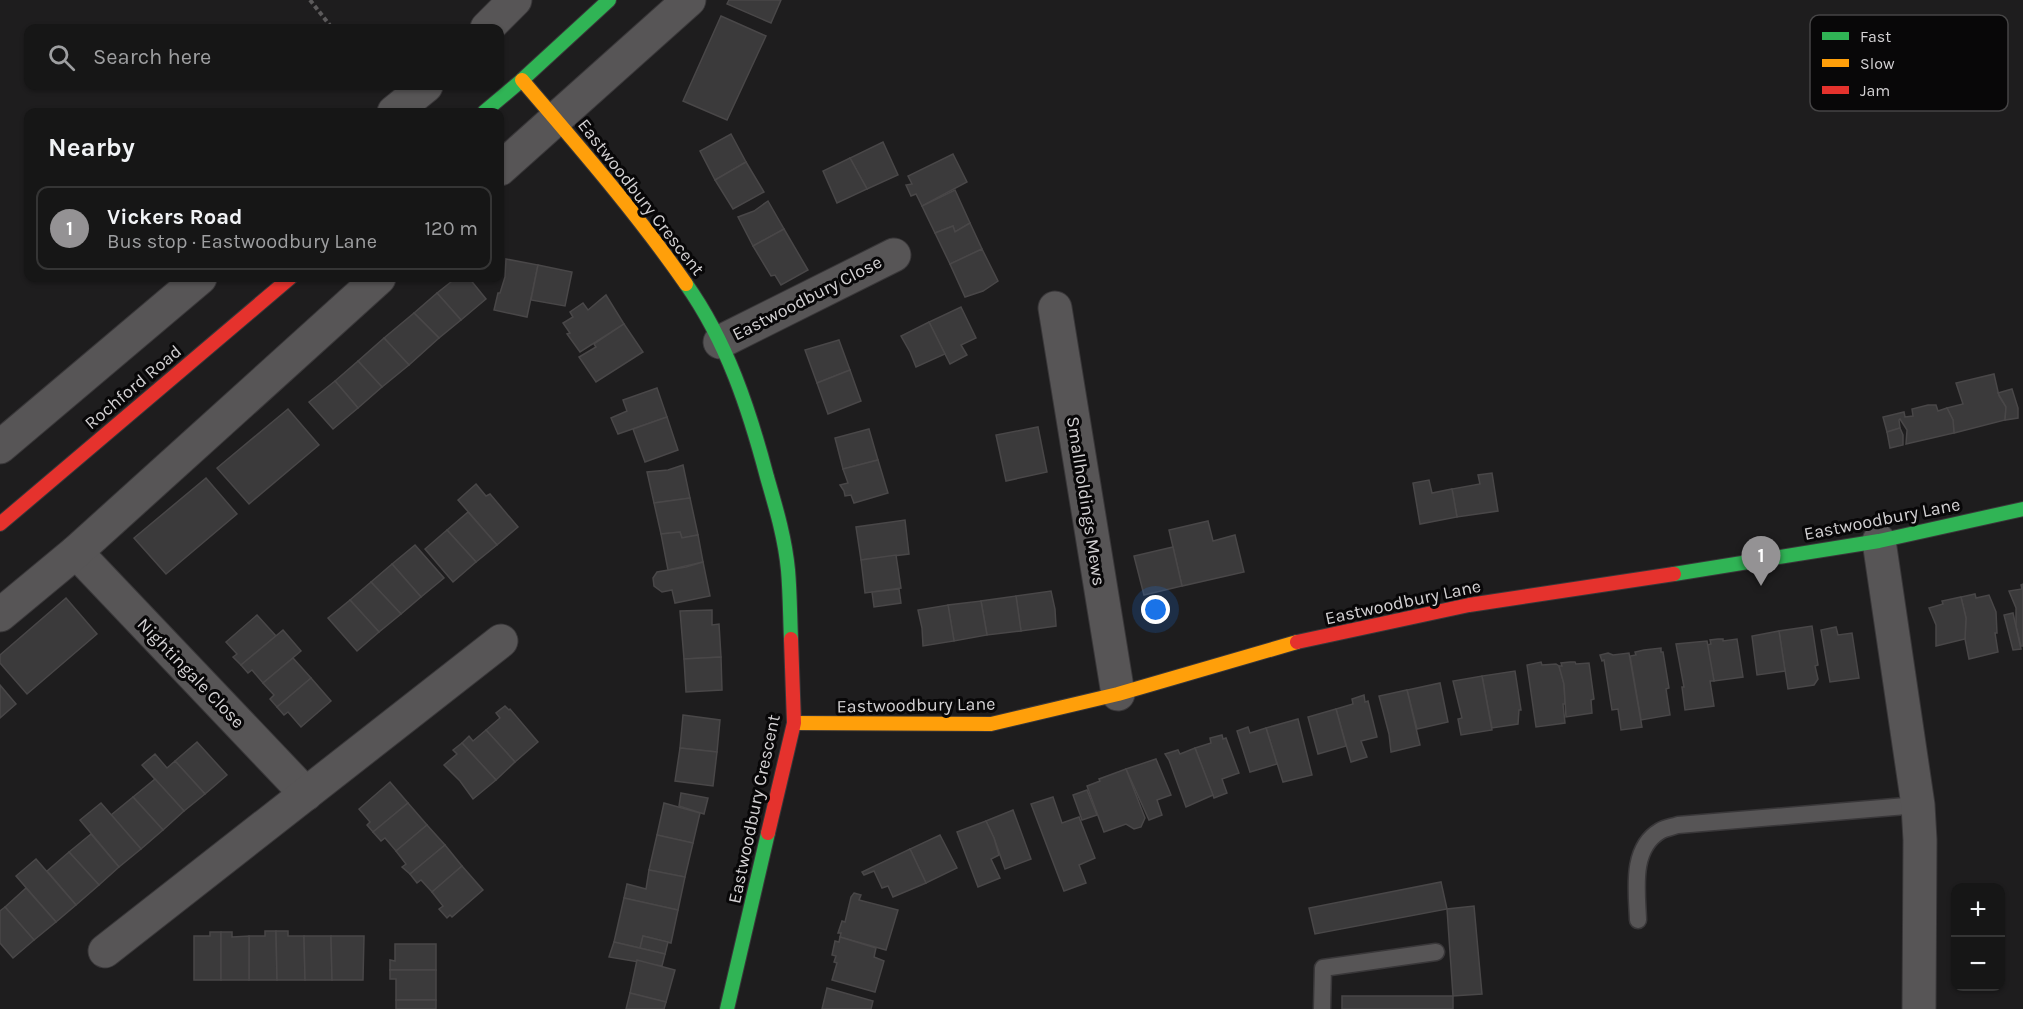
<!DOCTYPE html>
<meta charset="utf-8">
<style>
:root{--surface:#161616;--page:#232323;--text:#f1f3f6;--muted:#9e9fa1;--line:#353535;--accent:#949294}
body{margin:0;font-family:Karla,sans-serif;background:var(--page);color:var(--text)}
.controls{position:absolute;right:18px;bottom:18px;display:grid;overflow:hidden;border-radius:12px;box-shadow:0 2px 4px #0004}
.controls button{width:54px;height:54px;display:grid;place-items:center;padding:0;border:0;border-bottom:2px solid var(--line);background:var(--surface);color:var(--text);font:30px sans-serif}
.you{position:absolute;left:1156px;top:610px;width:21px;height:21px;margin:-15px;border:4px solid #fff;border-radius:50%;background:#1a73e8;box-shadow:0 0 0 9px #1a73e833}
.badge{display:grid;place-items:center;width:39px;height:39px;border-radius:50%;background:var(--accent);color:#fff;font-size:20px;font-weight:700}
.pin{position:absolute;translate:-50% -50px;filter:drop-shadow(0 2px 3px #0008)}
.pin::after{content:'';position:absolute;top:32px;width:21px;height:18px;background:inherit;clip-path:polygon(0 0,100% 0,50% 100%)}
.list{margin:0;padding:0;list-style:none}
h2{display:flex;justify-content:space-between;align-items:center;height:78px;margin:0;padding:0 24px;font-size:26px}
h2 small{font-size:20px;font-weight:400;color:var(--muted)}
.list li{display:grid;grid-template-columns:39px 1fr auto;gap:18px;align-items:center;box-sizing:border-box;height:84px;margin:0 12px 12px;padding:0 12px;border:2px solid var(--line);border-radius:12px}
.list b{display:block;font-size:22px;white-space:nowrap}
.list p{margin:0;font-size:20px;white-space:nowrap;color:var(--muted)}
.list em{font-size:20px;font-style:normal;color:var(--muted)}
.icon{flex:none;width:33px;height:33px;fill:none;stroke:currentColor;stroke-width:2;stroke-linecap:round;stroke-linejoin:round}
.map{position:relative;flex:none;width:2023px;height:1009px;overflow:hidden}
.search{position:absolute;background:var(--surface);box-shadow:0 2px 4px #0004;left:24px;top:24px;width:480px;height:66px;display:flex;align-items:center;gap:15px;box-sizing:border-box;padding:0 21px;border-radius:12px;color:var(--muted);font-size:22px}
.panel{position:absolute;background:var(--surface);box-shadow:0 2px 4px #0004;left:24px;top:108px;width:480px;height:174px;border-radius:12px}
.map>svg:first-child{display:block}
.building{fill:#3b3a3b;stroke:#494748;stroke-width:1.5}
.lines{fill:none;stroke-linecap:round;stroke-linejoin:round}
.lane-casing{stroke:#393739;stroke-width:19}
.street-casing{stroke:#393739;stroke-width:35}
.fast-casing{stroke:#393739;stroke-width:16}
.slow-casing{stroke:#393739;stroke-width:16}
.jam-casing{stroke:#393739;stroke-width:16}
.path{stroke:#5c5a5b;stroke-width:4;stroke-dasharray:4.5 3;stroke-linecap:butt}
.lane{stroke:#575556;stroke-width:16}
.street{stroke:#575556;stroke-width:33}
.fast{stroke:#30b455;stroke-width:14}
.slow{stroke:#ff9f0a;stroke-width:14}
.jam{stroke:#e5322d;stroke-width:14}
.labels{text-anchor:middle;stroke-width:6;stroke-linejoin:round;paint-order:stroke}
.street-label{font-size:18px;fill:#d3d1d3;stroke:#080708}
.key{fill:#080708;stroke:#454445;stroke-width:1.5}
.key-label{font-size:16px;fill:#d3d1d3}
</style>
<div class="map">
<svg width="2023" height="1009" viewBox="0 0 2023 1009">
<rect width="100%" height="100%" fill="#1e1d1e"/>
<!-- building -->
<g class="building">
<path d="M729 0H781L771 23 727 4Z"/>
<path d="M721 16 766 36 727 120 683 101Z"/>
<path d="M731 134 746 162 715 180 700 151Z"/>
<path d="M883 142 898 175 867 189 850 158Z"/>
<path d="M953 154 967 182 922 206 916 194 911 196 906 185 912 184 908 176Z"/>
<path d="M850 158 867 189 837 203 823 171Z"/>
<path d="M746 162 764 192 733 209 715 180Z"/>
<path d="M955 190 970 223 955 232 953 226 935 233 922 206Z"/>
<path d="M768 201 784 229 753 246 738 217 754 211Z"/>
<path d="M970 223 982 249 950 264 935 233 953 226 955 232Z"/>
<path d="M784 229 808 270 781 285 775 275 771 276 753 246Z"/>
<path d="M982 249 998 281 983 291 965 297 950 264Z"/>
<path d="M506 259 538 265 527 317 494 310 498 293H500L505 277Z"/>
<path d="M538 265 572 272 565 306 531 300Z"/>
<path d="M456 278H469L486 299 461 320 437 293Z"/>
<path d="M437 293 461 320 439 338 414 313Z"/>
<path d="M606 295 624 324 580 352 567 334 570 333 563 323 573 317 570 312 583 303 588 310Z"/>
<path d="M961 307 976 338 961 345 967 355 950 364 929 322Z"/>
<path d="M414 313 439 338 409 365 384 338Z"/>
<path d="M929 322 945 354 916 367 910 352 901 336Z"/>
<path d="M624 324 643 352 596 382 579 357 596 347 594 344Z"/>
<path d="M384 338 409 365 382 387 358 361Z"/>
<path d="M839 340 850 370 817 383 805 350Z"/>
<path d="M358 361 382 387 358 408 335 381Z"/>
<path d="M850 370 861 401 828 414 817 383Z"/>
<path d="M1994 374 1999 396 2006 407 2005 420 1954 433 1953 420 1947 408 1963 404 1956 383Z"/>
<path d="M335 381 358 408 333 429 309 402Z"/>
<path d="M657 388 667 417 618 434 611 418 627 411 623 400Z"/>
<path d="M2012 389 2018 408V418L2005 420 2006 407 1998 393Z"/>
<path d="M1928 405H1936L1938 411 1947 408 1953 420 1954 433 1906 444 1907 430 1900 419 1899 420 1900 428 1887 432 1883 417 1904 412 1905 417 1913 416 1912 409Z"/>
<path d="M288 409 319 445 249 504 217 468Z"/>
<path d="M667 417 678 450 645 462 633 429Z"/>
<path d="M1038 427 1047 472 1006 481 996 435Z"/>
<path d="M1900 428 1903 435V445L1890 448 1887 432Z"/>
<path d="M869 429 878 460 843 469 835 438Z"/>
<path d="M878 460 888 493 854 503 851 495 845 496 844 491 840 485 848 483 843 469Z"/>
<path d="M683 465 690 498 654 503 647 472 668 470Z"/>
<path d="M1492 473 1498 511 1457 517 1452 489 1480 484 1478 475Z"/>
<path d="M206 478 237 514 166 574 134 538Z"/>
<path d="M1429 480 1432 493 1452 489 1457 517 1420 524 1413 483Z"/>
<path d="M476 484 486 496 490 494 518 527 497 545 458 500Z"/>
<path d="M690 498 698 535 682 538 680 532 661 534 654 503Z"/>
<path d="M468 512 497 545 476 562 447 530Z"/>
<path d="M905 520 909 554 861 560 856 527Z"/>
<path d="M1208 521 1213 541 1235 535 1244 572 1182 586 1169 530Z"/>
<path d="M447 530 476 562 453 582 425 549Z"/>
<path d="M680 532 682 538 698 535 703 562 668 570 661 534Z"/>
<path d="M415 545 444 578 421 597 392 564Z"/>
<path d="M1173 547 1182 586 1144 595 1134 556Z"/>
<path d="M896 555 901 588 865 593 861 560Z"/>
<path d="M703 562 710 596 675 603 672 590 662 592 654 586 653 578 657 572 686 567Z"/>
<path d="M392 564 421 597 401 614 371 582Z"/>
<path d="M371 582 401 614 379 632 350 600Z"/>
<path d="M2023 584V646H2021L2016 626V608L2009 591 2022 589 2021 585Z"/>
<path d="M899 589 901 603 874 607 872 592Z"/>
<path d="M1051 591 1055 609 1056 626 1021 631 1016 596Z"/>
<path d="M1975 594 1976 598 1989 595 1996 612 1997 633H1995L1998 652 1969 659 1965 639 1966 618 1961 597Z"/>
<path d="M1016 596 1021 631 987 635 981 601Z"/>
<path d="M1961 597 1966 618 1965 639 1936 646V625L1929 608 1943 604 1942 601Z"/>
<path d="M66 598 97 634 27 694 0 663V655Z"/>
<path d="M350 600 379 632 357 651 328 618Z"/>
<path d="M981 601 987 635 954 641 948 605Z"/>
<path d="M948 605 954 641 923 646 922 628 918 610Z"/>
<path d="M712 610V625L719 624 721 657 684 659 680 611Z"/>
<path d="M2013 613 2021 649 2013 650 2004 615Z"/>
<path d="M257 615 276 636 241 665 233 657 237 654 226 642Z"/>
<path d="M1812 626 1818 665 1815 666 1818 679 1814 685 1788 689 1779 631Z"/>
<path d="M1836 627 1838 635 1852 633 1859 678 1830 682 1821 630Z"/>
<path d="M283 630 301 651 263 683 252 670 248 673 241 665Z"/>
<path d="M1779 631 1785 671 1757 675 1752 636Z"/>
<path d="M1718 639H1723V641L1737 639 1743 677 1714 681 1707 645 1711 644 1710 640Z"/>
<path d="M1707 641 1714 681H1710L1714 706 1685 710 1682 687H1684L1676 644Z"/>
<path d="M1661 648V652H1663L1669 688 1666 689 1670 715 1641 720 1630 656 1636 655 1635 652 1644 650Z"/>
<path d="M1608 653 1613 655 1629 653 1642 727 1621 730 1618 709 1612 710 1604 660 1602 661 1600 655Z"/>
<path d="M721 657 722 690 686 692 684 659Z"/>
<path d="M293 658 311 678 277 707 270 699 274 695 263 683Z"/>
<path d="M1541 662 1542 665 1556 664 1559 666 1564 684 1565 704H1563L1565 723 1536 727 1527 665Z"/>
<path d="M1570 662H1575L1576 664 1589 663 1594 699 1591 700 1592 713 1566 717 1564 684 1559 666H1562L1561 663Z"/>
<path d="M1515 671 1521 710H1519L1518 724 1492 728 1482 676Z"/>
<path d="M1482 676 1492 730 1461 735 1458 719 1462 718 1453 681Z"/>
<path d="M311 678 331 701 301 727 288 712 284 715 277 707Z"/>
<path d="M1440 683 1448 722 1417 729 1407 690Z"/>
<path d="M0 685 16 704 0 718Z"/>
<path d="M1407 690 1420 745 1391 752 1389 734 1379 696Z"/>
<path d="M1364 695 1365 702 1368 701 1377 737 1361 741 1367 757 1351 762 1336 709 1353 704 1352 699Z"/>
<path d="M505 706 509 710 510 709 538 742 515 762 486 730 500 718 496 713Z"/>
<path d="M1336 709 1346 746 1318 754 1308 717Z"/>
<path d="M683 715 720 720 717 752 680 748Z"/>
<path d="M1298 719 1312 775 1283 782 1266 728Z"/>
<path d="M1248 727 1250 733 1266 728 1277 764 1250 772 1237 731Z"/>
<path d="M486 730 515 762 496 780 462 743 469 736 473 741Z"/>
<path d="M1222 735 1223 739 1226 738 1239 773 1222 779 1227 793 1214 798 1195 748 1211 743 1210 738Z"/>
<path d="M197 742 227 775 205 794 175 761Z"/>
<path d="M462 743 496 780 473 799 460 781 444 765 457 754 453 750Z"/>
<path d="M680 748 717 752 713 786 675 781Z"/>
<path d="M1195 748 1213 795 1186 807 1169 760 1165 754 1178 750 1180 754Z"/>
<path d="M155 754 167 768 175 761 205 794 184 811 142 765Z"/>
<path d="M1156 759 1171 795 1157 800 1162 815 1149 820 1126 769Z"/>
<path d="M1126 769 1145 818 1141 827 1134 829 1126 824 1104 832 1087 786 1100 781 1099 779Z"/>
<path d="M155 779 184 811 163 830 133 797Z"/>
<path d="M390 782 408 803 373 832 367 825 370 822 359 809Z"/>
<path d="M1087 790 1097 815 1082 820 1073 795Z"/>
<path d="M681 793 708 798 704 814 679 806Z"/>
<path d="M133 797 163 830 141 849 111 815Z"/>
<path d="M1053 797 1062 823 1079 817 1095 858 1079 865 1086 883 1064 891 1031 804Z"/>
<path d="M101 803 141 849 119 867 80 820Z"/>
<path d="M408 803 427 825 396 851 385 838 381 841 373 832Z"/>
<path d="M664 803 700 813 693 843 657 835Z"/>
<path d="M1013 810 1031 859 1005 869 994 838 986 821Z"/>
<path d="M986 821 994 838 999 855 991 859 1000 878 978 887 957 832Z"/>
<path d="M427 825 445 845 410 874 402 867 406 864 396 851Z"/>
<path d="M91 834 119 867 99 885 69 852Z"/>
<path d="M657 835 693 843 685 877 649 870Z"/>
<path d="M940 835 957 868 926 883 910 849Z"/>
<path d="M445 845 462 866 432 892 421 880 417 883 410 874Z"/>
<path d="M910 849 926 883 893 897 888 886 882 888 874 871 864 875 862 872Z"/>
<path d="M69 852 99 885 76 905 47 871Z"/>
<path d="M36 859 76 905 56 922 16 876Z"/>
<path d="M462 866 483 890 452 917 450 915 447 918 439 909 443 906 432 892Z"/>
<path d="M649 870 685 877 678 910 624 898 627 884 646 889Z"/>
<path d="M1441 882 1447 909 1315 934 1309 908Z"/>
<path d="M26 888 56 922 34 940 5 907Z"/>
<path d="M854 893 861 895 859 900 898 910 886 950 840 937 841 933H838L842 921 845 922 851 897Z"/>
<path d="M624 898 678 910 671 943 643 936 640 948 614 942Z"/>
<path d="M1474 906 1482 994 1453 996 1447 909Z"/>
<path d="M5 907 34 940 13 958 0 943V911Z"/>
<path d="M265 931H276L277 980H249V936H265Z"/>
<path d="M276 931H288V936H304L305 980H277Z"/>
<path d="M210 932H221V980H194V936H210Z"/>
<path d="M221 932H232V937L249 936V980H221Z"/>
<path d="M304 936H331L332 980H305Z"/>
<path d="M331 936H364L363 980H332Z"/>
<path d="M643 936 668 942 665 954 640 948Z"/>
<path d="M840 937 876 948 874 957 884 961 875 992 832 980 837 963 834 962 836 956 832 955 835 941 839 942Z"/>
<path d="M614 942 665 954 662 966 609 957Z"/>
<path d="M395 944H436V970H390V960L395 961Z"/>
<path d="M637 960 675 970 666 1002 630 993Z"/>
<path d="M390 970H436V1000H396V979H390Z"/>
<path d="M827 988 873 1001 871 1009H822Z"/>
<path d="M630 993 666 1002 664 1009H626Z"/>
<rect x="1342" y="996" width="111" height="13"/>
<rect x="396" y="1000" width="40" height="9"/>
</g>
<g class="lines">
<!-- lane casing -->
<g class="lane-casing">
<g id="lane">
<path d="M1638 920C1637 891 1630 849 1660 831 1665 828 1672 827 1678 825L1918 805"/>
<path d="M1322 1009 1323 968 1436 952"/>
</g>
</g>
<!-- street casing -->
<g class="street-casing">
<g id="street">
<path d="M487 28 515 0"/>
<path d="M394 112 426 86"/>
<path d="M500 169 689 0"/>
<path d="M1055 308 1118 694"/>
<path d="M720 342 894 255"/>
<path d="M0 447 200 278"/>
<path d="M1879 541 1918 805 1920 840 1919 1009"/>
<path d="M76 552 306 794"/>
<path d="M0 615 76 552 379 278"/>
<path d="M105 951 501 641"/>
</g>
</g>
<!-- fast casing -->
<g class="fast-casing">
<g id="fast">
<path d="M484 112 522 80 609 0"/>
<path d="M686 284C727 342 749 409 767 477 776 508 785 538 788 570 790 593 790 616 791 639"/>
<path d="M1674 574 1879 541 2023 509"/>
<path d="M727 1009 768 833"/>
</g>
</g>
<!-- slow casing -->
<g class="slow-casing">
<g id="slow">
<path d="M522 80C579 147 636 212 686 284"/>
<path d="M794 723 991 724 1118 694 1297 642"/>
</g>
</g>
<!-- jam casing -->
<g class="jam-casing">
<g id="jam">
<path d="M0 524 290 278"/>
<path d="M1297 642 1469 605 1674 574"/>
<path d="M768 833 794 723 791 639"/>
</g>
</g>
<!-- path -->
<path class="path" d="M310 0 332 28"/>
<!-- lane -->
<use href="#lane" class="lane"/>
<!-- street -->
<use href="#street" class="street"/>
<!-- fast -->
<use href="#fast" class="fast"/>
<!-- slow -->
<use href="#slow" class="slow"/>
<!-- jam -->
<use href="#jam" class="jam"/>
</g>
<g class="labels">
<!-- street labels -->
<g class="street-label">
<text transform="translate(641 197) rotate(52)" y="6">Eastwoodbury Crescent</text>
<text transform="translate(807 298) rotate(-27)" y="6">Eastwoodbury Close</text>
<text transform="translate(133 387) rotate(-40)" y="6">Rochford Road</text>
<text transform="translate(1086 501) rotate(81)" y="6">Smallholdings Mews</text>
<text transform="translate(1882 519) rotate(-11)" y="6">Eastwoodbury Lane</text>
<text transform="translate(1403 602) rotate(-12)" y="6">Eastwoodbury Lane</text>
<text transform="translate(191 673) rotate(46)" y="6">Nightingale Close</text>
<text transform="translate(916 705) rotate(-1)" y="6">Eastwoodbury Lane</text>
<text transform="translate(754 809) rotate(-78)" y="6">Eastwoodbury Crescent</text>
</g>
</g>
<!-- legend -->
<rect x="1810" y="15" width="198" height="96" rx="9" class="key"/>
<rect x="1822" y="32" width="27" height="8" fill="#30b455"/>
<rect x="1822" y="59" width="27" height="8" fill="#ff9f0a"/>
<rect x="1822" y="86" width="27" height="8" fill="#e5322d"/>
<g class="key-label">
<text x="1860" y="42">Fast</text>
<text x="1860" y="69">Slow</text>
<text x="1860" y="96">Jam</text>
</g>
</svg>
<div class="controls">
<button>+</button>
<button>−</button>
</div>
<div class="you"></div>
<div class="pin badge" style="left:1761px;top:586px">1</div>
<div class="search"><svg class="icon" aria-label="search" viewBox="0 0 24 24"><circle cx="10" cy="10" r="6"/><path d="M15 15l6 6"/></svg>Search here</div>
<section class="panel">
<h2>Nearby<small></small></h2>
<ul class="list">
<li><span class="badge">1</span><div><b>Vickers Road</b><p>Bus stop · Eastwoodbury Lane</p></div><em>120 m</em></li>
</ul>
</section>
</div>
